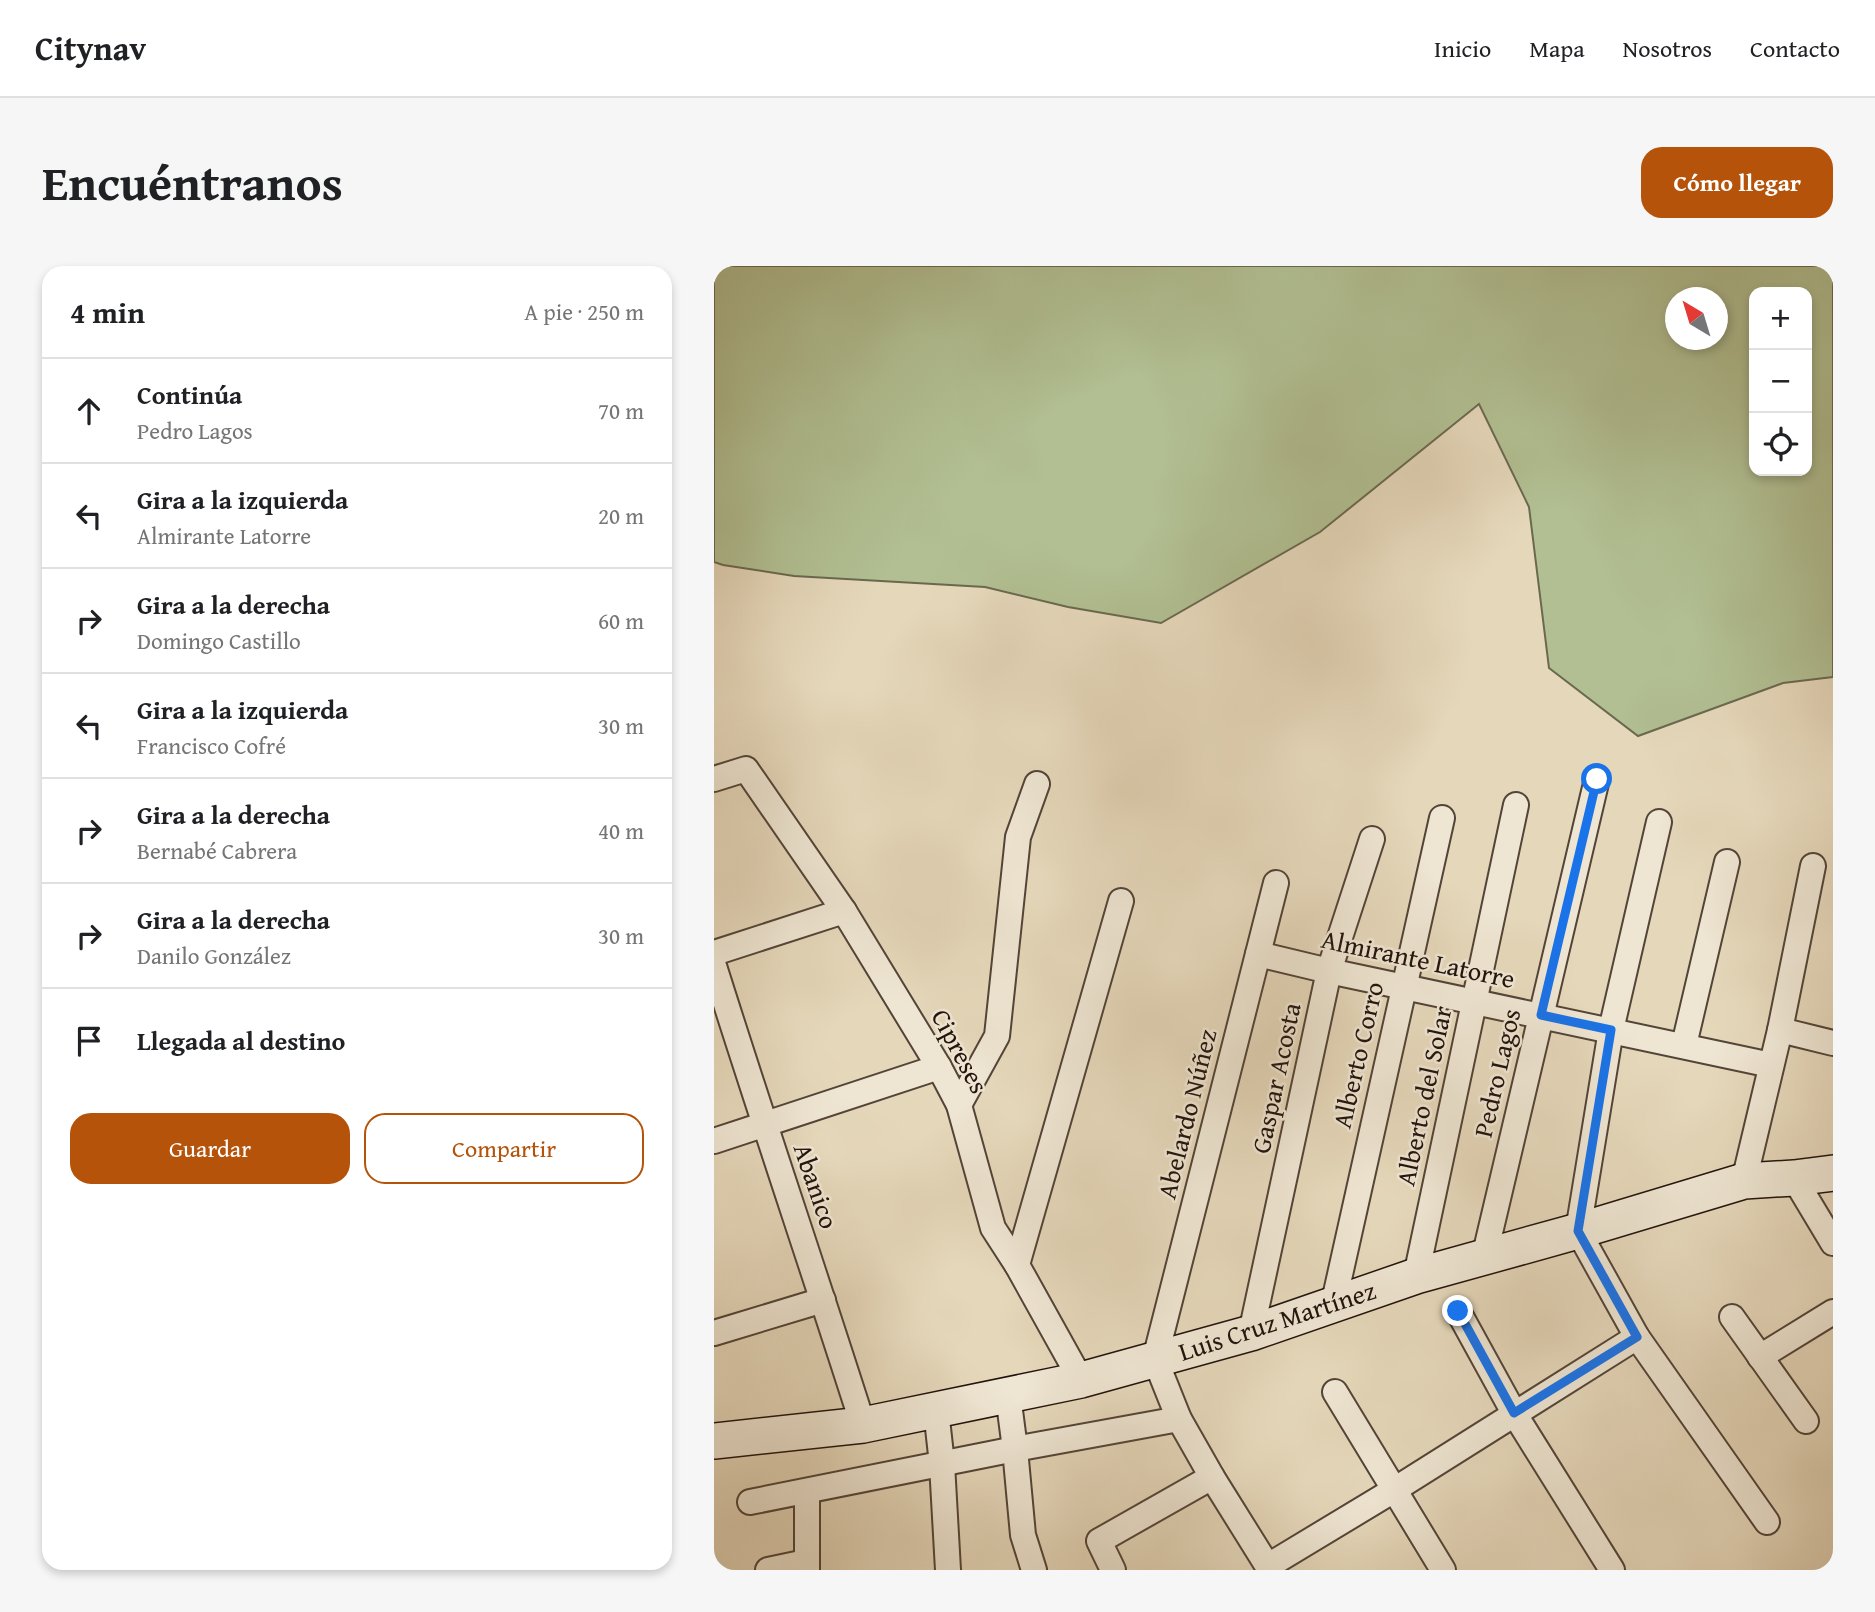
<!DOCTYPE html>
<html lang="es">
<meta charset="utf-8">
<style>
:root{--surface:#fff;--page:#f6f6f6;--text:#202124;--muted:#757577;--line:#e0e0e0;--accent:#b45309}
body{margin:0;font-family:"Gentium Book Plus",serif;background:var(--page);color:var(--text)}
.controls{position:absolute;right:21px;top:21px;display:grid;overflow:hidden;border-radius:14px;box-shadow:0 4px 10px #0003}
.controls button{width:63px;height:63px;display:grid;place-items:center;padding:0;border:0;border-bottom:2px solid var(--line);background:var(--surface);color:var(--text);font:35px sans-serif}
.compass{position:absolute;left:951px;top:21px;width:63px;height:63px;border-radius:50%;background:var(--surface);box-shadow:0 4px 10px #0003;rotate:322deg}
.stop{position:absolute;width:21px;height:21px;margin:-16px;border:5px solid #1a73e8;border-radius:50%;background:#fff}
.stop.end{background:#1a73e8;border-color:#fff;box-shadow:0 2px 7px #0008}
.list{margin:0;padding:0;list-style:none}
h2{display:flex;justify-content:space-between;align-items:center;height:91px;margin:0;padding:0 28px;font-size:30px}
h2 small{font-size:23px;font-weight:400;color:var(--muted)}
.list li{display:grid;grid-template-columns:46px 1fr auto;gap:21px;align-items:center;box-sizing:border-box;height:105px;padding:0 28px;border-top:2px solid var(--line)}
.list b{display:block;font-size:26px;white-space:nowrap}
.list p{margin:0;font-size:23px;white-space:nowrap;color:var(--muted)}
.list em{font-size:23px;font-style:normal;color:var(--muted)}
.actions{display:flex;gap:14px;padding:21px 28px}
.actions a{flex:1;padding:16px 0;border:2px solid var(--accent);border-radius:21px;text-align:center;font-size:24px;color:var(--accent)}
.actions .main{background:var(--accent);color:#fff}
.icon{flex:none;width:38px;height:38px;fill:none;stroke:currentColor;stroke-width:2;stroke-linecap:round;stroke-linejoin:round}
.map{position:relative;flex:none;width:1119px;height:1304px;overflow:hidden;border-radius:21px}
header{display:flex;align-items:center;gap:42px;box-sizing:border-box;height:98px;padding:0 35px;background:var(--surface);border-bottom:2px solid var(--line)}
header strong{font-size:33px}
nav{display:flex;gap:38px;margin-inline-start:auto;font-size:24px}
.intro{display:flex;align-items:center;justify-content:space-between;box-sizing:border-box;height:168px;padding:0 42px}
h1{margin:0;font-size:49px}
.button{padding:18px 32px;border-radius:21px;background:var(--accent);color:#fff;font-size:24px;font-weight:700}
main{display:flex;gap:42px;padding:0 42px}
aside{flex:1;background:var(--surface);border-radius:21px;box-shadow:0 4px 10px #0003}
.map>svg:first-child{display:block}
.green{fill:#b1bf92;stroke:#6a6950;stroke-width:2;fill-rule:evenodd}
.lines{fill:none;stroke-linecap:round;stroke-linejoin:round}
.street-casing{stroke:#534438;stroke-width:28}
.secondary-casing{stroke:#22130d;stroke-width:38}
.street{stroke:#eee5d2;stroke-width:24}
.secondary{stroke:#eee5d2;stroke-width:35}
.route{stroke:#1a73e8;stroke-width:9}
.labels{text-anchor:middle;stroke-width:5;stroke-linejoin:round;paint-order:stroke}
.street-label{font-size:26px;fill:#22130d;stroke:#eee5d2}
</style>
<header>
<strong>Citynav</strong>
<nav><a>Inicio</a><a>Mapa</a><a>Nosotros</a><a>Contacto</a></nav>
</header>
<div class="intro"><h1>Encuéntranos</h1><a class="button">Cómo llegar</a></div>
<main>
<aside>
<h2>4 min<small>A pie · 250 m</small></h2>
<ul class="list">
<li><svg class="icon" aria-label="ahead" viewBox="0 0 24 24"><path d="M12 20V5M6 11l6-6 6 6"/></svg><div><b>Continúa</b><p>Pedro Lagos</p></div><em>70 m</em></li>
<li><svg class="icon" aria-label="left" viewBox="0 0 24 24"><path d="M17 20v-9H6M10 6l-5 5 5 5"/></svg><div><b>Gira a la izquierda</b><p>Almirante Latorre</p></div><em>20 m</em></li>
<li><svg class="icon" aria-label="right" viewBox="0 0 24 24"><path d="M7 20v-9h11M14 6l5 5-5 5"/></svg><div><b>Gira a la derecha</b><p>Domingo Castillo</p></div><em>60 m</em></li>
<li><svg class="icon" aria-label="left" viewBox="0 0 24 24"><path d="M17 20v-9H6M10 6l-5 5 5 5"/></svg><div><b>Gira a la izquierda</b><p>Francisco Cofré</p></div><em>30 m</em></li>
<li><svg class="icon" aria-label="right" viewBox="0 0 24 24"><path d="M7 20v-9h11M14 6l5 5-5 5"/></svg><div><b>Gira a la derecha</b><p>Bernabé Cabrera</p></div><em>40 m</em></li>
<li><svg class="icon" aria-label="right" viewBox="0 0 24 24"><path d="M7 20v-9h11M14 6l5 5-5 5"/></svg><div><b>Gira a la derecha</b><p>Danilo González</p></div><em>30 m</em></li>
<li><svg class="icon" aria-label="arrive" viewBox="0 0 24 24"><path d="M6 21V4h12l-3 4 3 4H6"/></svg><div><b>Llegada al destino</b></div></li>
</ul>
<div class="actions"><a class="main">Guardar</a><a>Compartir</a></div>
</aside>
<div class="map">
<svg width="1119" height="1304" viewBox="0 0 1119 1304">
<rect width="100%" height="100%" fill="#e5d7ba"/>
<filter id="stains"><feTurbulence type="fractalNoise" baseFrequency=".00286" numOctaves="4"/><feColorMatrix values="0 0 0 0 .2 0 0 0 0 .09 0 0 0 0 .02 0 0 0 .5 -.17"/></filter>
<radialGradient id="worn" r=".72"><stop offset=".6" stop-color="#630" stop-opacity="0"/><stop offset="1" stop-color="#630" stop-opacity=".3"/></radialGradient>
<!-- green -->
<path class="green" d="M0 0H1119V411L1069 417 924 470 835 402 815 241 765 138 606 266 447 357 354 341 271 321 80 310 9 299 0 296ZM1040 26H1093V205H1040ZM961 32H1003V74H961Z"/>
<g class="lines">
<!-- street casing -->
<g class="street-casing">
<g id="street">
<path d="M0 513 32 503 130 645 225 801 245 839 279 962 303 999 367 1114"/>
<path d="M945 556 897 764 864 965 923 1071 1053 1256"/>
<path d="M0 687 130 645"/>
<path d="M544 688 615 705 1057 799"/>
<path d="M0 700C48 853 100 1005 149 1159"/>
<path d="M1066 764 1119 777"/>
<path d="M970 779 1013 596"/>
<path d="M245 839 283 770 304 571 323 518"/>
<path d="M0 875 225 801"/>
<path d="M1080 912 1119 977"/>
<path d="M1030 915 1066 764 1099 600"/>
<path d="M770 992 883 513"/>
<path d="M303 999 407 635"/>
<path d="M702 1010 802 539"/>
<path d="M619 1040 728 552"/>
<path d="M744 1045 800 1147 898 1304"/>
<path d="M1018 1051 1092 1155"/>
<path d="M0 1067 109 1034"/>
<path d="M537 1067 615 705 658 573"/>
<path d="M1046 1091 1119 1046"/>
<path d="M621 1126 729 1304"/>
<path d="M294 1129 301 1183 309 1269 320 1304"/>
<path d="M222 1144 228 1198 234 1304"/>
<path d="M93 1226V1304"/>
<path d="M36 1236 301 1183 465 1153"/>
<path d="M554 1300 680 1224 923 1071"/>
<path d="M54 1304 92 1296"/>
<path d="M399 1304 385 1275 498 1211"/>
<path d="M556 1304 498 1211 465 1153 441 1093 562 617"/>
</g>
</g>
<!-- secondary casing -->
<g class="secondary-casing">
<path id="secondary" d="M0 1175 149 1159 367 1114 537 1067 702 1010 864 965 1030 915 1080 912 1119 907"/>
</g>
<!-- street -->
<use href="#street" class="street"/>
<!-- secondary -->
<use href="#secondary" class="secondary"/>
</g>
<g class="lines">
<!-- route -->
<path class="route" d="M744 1045 800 1147 923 1071 864 965 897 764 827 749 883 513"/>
</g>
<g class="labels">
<!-- street labels -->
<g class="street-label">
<text transform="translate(704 693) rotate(12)" y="9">Almirante Latorre</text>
<text transform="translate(246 785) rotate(62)" y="9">Cipreses</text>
<text transform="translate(644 789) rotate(-77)" y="9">Alberto Corro</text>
<text transform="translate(783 807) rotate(-77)" y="9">Pedro Lagos</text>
<text transform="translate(562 812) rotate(-78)" y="9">Gaspar Acosta</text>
<text transform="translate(710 830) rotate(-78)" y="9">Alberto del Solar</text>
<text transform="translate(473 848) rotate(-76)" y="9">Abelardo Núñez</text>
<text transform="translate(102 920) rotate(71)" y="9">Abanico</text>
<text transform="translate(563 1055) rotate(-18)" y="9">Luis Cruz Martínez</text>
</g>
</g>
<rect width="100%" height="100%" filter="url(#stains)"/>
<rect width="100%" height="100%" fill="url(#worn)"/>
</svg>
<div class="controls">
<button>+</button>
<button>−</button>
<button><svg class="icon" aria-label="locate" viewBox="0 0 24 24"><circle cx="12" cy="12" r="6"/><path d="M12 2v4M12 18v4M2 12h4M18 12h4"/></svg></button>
</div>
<svg class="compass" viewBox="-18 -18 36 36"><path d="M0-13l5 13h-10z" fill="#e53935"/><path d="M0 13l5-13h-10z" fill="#757577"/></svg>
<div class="stop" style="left:883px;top:513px"></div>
<div class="stop end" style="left:744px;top:1045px"></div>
</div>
</main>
